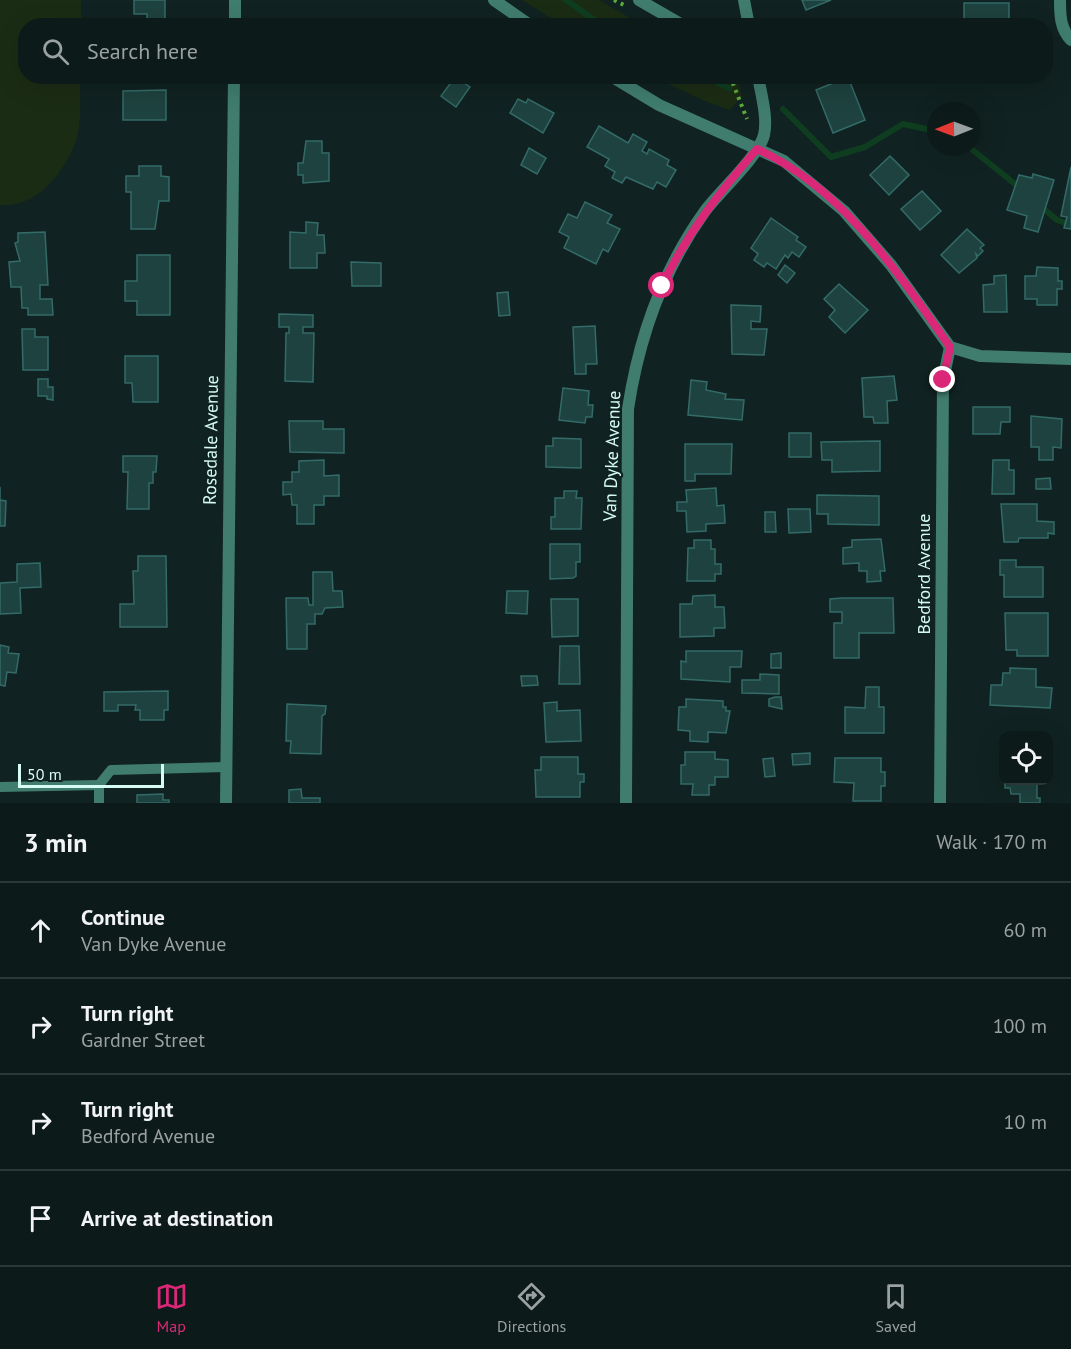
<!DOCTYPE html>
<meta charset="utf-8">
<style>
:root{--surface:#0c1a19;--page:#1a2726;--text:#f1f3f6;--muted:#9aa1a2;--line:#2c3838;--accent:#db2777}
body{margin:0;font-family:"PT Sans",sans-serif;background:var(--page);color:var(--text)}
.controls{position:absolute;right:18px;bottom:18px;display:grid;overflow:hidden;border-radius:12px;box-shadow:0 6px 24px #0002}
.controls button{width:54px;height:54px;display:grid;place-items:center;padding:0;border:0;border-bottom:2px solid var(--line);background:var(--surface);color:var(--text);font:30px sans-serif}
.compass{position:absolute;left:927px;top:102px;width:54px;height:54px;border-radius:50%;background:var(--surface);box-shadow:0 6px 24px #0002;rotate:269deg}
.scale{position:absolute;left:18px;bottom:15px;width:146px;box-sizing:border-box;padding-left:6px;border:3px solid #d6fbf5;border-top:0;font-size:16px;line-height:21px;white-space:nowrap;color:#d6fbf5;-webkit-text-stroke:4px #102221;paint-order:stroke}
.stop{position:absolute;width:18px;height:18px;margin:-14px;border:4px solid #db2777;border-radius:50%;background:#fff}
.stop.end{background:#db2777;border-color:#fff;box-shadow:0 2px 6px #0008}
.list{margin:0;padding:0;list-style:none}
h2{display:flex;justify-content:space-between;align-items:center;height:78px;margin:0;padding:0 24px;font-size:26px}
h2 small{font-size:20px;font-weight:400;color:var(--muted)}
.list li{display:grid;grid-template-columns:39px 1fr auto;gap:18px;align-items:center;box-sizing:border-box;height:96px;padding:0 24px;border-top:2px solid var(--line)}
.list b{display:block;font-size:22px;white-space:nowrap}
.list p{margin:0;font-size:20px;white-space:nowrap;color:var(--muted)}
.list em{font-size:20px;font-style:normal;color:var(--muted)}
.icon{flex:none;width:33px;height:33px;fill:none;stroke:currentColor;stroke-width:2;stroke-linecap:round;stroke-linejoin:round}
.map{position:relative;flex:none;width:1071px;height:803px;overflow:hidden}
.search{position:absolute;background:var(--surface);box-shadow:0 6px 24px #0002;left:18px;right:18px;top:18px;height:66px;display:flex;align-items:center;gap:15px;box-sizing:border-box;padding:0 21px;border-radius:24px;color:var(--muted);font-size:22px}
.sheet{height:462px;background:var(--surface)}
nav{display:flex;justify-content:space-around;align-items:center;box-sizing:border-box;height:84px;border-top:2px solid var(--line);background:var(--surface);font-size:16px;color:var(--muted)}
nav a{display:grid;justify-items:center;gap:3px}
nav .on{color:var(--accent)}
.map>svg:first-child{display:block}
.green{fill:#1b2c14}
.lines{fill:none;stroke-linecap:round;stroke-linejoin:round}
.stream{stroke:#0f3d20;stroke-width:6}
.building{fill:#1e423f;stroke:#336b68;stroke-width:1.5}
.path{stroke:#5faa3b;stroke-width:4;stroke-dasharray:3 4.5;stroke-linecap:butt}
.service{stroke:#407d6f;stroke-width:10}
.minor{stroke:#407d6f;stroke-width:12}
.tertiary{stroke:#407d6f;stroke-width:12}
.route{stroke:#db2777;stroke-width:8}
.labels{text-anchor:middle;stroke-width:4.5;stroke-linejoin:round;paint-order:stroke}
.street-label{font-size:18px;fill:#d6fbf5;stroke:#102221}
</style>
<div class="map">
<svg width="1071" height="803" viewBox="0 0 1071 803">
<rect width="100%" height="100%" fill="#102221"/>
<!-- green -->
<g class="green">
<path d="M0 0H81V25L26 26V76L80 77C80 96 82 123 76 141 64 173 37 208 0 205Z"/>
<path d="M522 0H599L642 25H562Z"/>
<path d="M653 77H737L742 96 730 110 707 102Z"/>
</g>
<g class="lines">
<!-- stream -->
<g class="stream">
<path d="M566 0 603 26"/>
<path d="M704 76 729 88"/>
<path d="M783 109 831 157 865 147 903 124 936 131"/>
<path d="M969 147 1020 188"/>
<path d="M1039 205 1057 220 1071 225"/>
</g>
</g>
<!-- building -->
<g class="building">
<path d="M134 0H165V26H147V14H134Z"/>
<path d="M802 0H831L806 10Z"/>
<rect x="964" y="3" width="45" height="23"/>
<path d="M301 76H347L337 78V83H310V78Z"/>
<path d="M455 77 470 87 456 107 441 96Z"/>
<path d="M848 77 865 120 833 133 816 90Z"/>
<path d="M166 90V120H123V91Z"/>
<path d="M518 99 526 103 528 99 554 113 543 133 510 113Z"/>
<path d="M599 126 628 143 633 134 647 142 642 151 647 154 649 149 669 160 667 165 676 170 666 187 657 182 653 189 626 177 622 183 612 178 615 172 605 166 609 159 587 147Z"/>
<path d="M306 141H322V153H329V181L303 183V175H298V163H303Z"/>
<path d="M529 148 546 158 537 174 521 165Z"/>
<path d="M890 156 909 175 889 195 870 175Z"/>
<path d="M139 166H161V176L169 177V201H159L155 229H131V192H126V176H139Z"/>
<path d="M1071 167V229L1064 228 1067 217 1061 216Z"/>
<path d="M1033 174 1054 180 1038 232 1024 228 1027 216 1007 210 1019 175 1032 178Z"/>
<path d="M922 191 941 211 920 230 901 209Z"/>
<path d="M585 202 612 215 607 223 620 229 608 252 603 249 596 264 564 248 569 237 559 232 568 214 577 218Z"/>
<path d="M771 218 798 237 796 240 806 247 799 257 792 252 788 258 785 255 776 269 767 263 764 267 754 260 758 254 751 248Z"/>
<path d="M306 222 318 223 317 235H324L325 253H317V268H290V232L306 233Z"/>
<path d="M967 229 984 245 980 248 983 251 978 256 976 254 977 258 959 273 941 255Z"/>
<path d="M45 232 48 285H40V299H52L53 315H28V308H22L21 287H11L9 262 20 261 15 243 18 242V233Z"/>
<path d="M137 255H170V315H137V301H125V281H137Z"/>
<path d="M351 262 381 263V286H352Z"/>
<path d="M785 265 795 273 787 283 778 275Z"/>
<path d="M1037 267 1058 268V281H1062V289H1057V305H1037V299H1025V276H1036Z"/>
<path d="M1006 275 1007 312H984L983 285 994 284V276Z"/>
<path d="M839 284 868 310 845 333 829 317 835 310 824 299Z"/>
<path d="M508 292 510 315 499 316 497 293Z"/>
<path d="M731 305 761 306 760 322 751 321V329H767L764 355 732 354Z"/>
<path d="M279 314 313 315V327H303V333H314L313 382 285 381 286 333H289V327H279Z"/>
<path d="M595 326 597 364H586V374H575L573 327Z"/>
<path d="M22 329H35V337H48V370H23Z"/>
<path d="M125 356H158V402H133L132 383H125Z"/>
<path d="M894 376 897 400 887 401 888 423H874L873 417H864L862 378Z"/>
<path d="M38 379H48V387H53V400L47 399V396H38Z"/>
<path d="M691 380 707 382 706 390 726 394 725 399 744 400 742 420 688 415Z"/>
<path d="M563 388 589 391 588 405H593L592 417H586L585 423 559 420Z"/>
<path d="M973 407H1010V422H1001L1000 434H973Z"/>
<path d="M1031 416 1062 419 1061 448 1053 447V460H1039V447H1031Z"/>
<path d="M289 421H323V429H344V453L290 452Z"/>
<rect x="789" y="433" width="22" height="24"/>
<path d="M553 438 581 439V468L546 467V446H553Z"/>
<path d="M880 441V471L832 472V460H822L821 442Z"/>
<path d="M685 444H732L731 474H695V481H685Z"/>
<path d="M123 456H157L156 472H153V483H149V509H127L128 472H123Z"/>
<path d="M324 460V476L339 475V496H324V505H314V524H297V505H292L291 494 283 495V482H292V472H299V461Z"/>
<path d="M993 460H1009V470H1014V494H992Z"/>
<path d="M1050 478 1051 489H1036V479Z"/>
<path d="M0 487V500L6 501 5 526H0Z"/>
<path d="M716 488 717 506 724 505 725 523 706 524V531L687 532 686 511H677V502H687L686 490Z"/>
<path d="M564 491H577L576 498H582L581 529H551V517H555V498H564Z"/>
<path d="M817 495 879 496V525L828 524V514H817Z"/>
<path d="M1001 504H1037V521L1054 522V534L1048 533V538H1019L1018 542H1004Z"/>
<path d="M788 509H810L811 532 789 533Z"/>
<path d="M765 512H775L776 532H765Z"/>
<path d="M881 539 885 571H880L881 581 867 582V571H859V563L843 564V548L852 547V540Z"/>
<path d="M694 540H711V549H715V564H721V574H715V581H687L688 548H694Z"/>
<path d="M550 544H580V562H576V576L573 578 550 579Z"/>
<path d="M138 556H166L167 627H120V604H134L133 571H138Z"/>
<path d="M1000 560H1016V567H1043V597H1004V575H1000Z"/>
<path d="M40 563 41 587 20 588 21 613 0 614V583L17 582V564Z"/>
<path d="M313 572H332L333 591H342L343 607 325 608 322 614H315V624H307V649H287L286 598H308L309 605H313Z"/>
<path d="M507 591H528L527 614 506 613Z"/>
<path d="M715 595V607H724L725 628H714V636L680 637V604H692L693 596Z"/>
<path d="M842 598H893L894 633H859V658H834V623H842V612H830V599Z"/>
<path d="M551 599H578V636L552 637Z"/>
<path d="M1005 613H1048V656H1017V650H1006Z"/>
<path d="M0 645 9 647 8 653 19 654 16 673 7 672 5 686 0 685Z"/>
<path d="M560 646H579L580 684H559Z"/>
<path d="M686 651H742L741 667H730V682L681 679V661L686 662Z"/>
<path d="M781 653V668H771V654Z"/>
<path d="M1010 668 1036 669V687L1052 688 1050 708 990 705 991 685H1002L1003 673H1010Z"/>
<path d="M760 674 779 675V694L742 693V680H760Z"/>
<path d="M521 676H537L538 685 522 686Z"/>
<path d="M866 687H879V707H884V733H845V707L865 708Z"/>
<path d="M168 691V710H164V720H140V710H135L136 705H118V711H104V692Z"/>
<path d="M775 697H781L782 709 769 706V699Z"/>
<path d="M686 699 723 701V707H726V711H730L726 733 708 732V742L690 741V731L678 730 679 707H686Z"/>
<path d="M557 702V711L580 710 581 741 546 742 544 703Z"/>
<path d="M287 704 326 706 325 714 322 716 321 754 290 753 291 741H286Z"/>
<path d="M685 752H715V759L728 760V777H715V785H709V795H692L693 784H681V765H685Z"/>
<path d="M810 753V764L793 765 792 754Z"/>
<path d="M541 757H578V774H584V782H580V797H536L535 770H541Z"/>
<path d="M773 758 775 776 765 777 763 759Z"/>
<path d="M835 758H881V772H885V786H881V801H853L854 783 834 782Z"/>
<path d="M1005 780H1037V798H1040V803H1020V794H1011L1010 788H1005Z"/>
<path d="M301 789 302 798H320V803H289V790Z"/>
<path d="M163 794V800H169V803H137V795Z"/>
</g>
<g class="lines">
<!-- path -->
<g class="path">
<path d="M614 0 626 6"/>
<path d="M730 76 747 119"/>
</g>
<!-- service -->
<g class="service">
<path d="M0 787 99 785"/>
<path d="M99 803V785L111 770 226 767"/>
</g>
<!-- minor -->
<g class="minor">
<path d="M639 0 684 26"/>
<path d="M744 0 749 26"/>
<path d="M1060 0C1060 14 1060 29 1071 40"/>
<path d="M235 26V0"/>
<path d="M226 803 234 76"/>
<path d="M626 803 628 409C639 336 662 271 705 211 719 192 759 156 764 135 768 118 761 94 758 76"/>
<path d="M940 803 943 380 950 347"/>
</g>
<!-- tertiary -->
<g class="tertiary">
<path d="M494 0 531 26"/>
<path d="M611 76 659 105 784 161 844 211 891 265 950 347 980 356 1071 359"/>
</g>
</g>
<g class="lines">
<!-- route -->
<path class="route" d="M662 286C687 233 719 193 757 149 842 187 898 273 950 347L943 380"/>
</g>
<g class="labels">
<!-- street labels -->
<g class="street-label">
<text transform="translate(211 440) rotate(-89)" y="6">Rosedale Avenue</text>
<text transform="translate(612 456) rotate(-88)" y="6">Van Dyke Avenue</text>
<text transform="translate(924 574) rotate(-90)" y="6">Bedford Avenue</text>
</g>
</g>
</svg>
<div class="controls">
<button><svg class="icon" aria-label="locate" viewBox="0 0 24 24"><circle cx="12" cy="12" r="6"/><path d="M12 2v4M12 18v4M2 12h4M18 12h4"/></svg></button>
</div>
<svg class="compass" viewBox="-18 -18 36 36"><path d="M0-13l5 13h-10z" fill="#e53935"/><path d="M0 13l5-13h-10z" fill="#9aa1a2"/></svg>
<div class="scale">50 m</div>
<div class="stop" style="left:662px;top:286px"></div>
<div class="stop end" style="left:943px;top:380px"></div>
<div class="search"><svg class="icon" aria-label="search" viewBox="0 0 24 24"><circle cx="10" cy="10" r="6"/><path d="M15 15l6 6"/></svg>Search here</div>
</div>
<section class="sheet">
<h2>3 min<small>Walk · 170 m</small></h2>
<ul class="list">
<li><svg class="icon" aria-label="ahead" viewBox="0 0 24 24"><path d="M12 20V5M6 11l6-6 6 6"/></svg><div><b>Continue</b><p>Van Dyke Avenue</p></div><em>60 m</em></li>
<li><svg class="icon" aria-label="right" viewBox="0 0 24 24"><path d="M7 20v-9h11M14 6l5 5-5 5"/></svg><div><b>Turn right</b><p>Gardner Street</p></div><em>100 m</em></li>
<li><svg class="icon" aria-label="right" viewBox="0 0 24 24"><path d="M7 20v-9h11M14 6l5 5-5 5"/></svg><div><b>Turn right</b><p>Bedford Avenue</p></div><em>10 m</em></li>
<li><svg class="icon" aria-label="arrive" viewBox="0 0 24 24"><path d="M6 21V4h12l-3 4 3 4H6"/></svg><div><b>Arrive at destination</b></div></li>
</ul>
</section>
<nav>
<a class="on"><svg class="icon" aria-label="map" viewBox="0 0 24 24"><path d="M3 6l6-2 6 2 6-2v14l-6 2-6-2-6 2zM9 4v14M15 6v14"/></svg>Map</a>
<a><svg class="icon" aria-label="directions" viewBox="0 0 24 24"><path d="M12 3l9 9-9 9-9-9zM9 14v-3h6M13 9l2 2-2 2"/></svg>Directions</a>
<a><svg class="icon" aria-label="saved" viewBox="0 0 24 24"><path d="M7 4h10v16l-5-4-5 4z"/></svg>Saved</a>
</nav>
